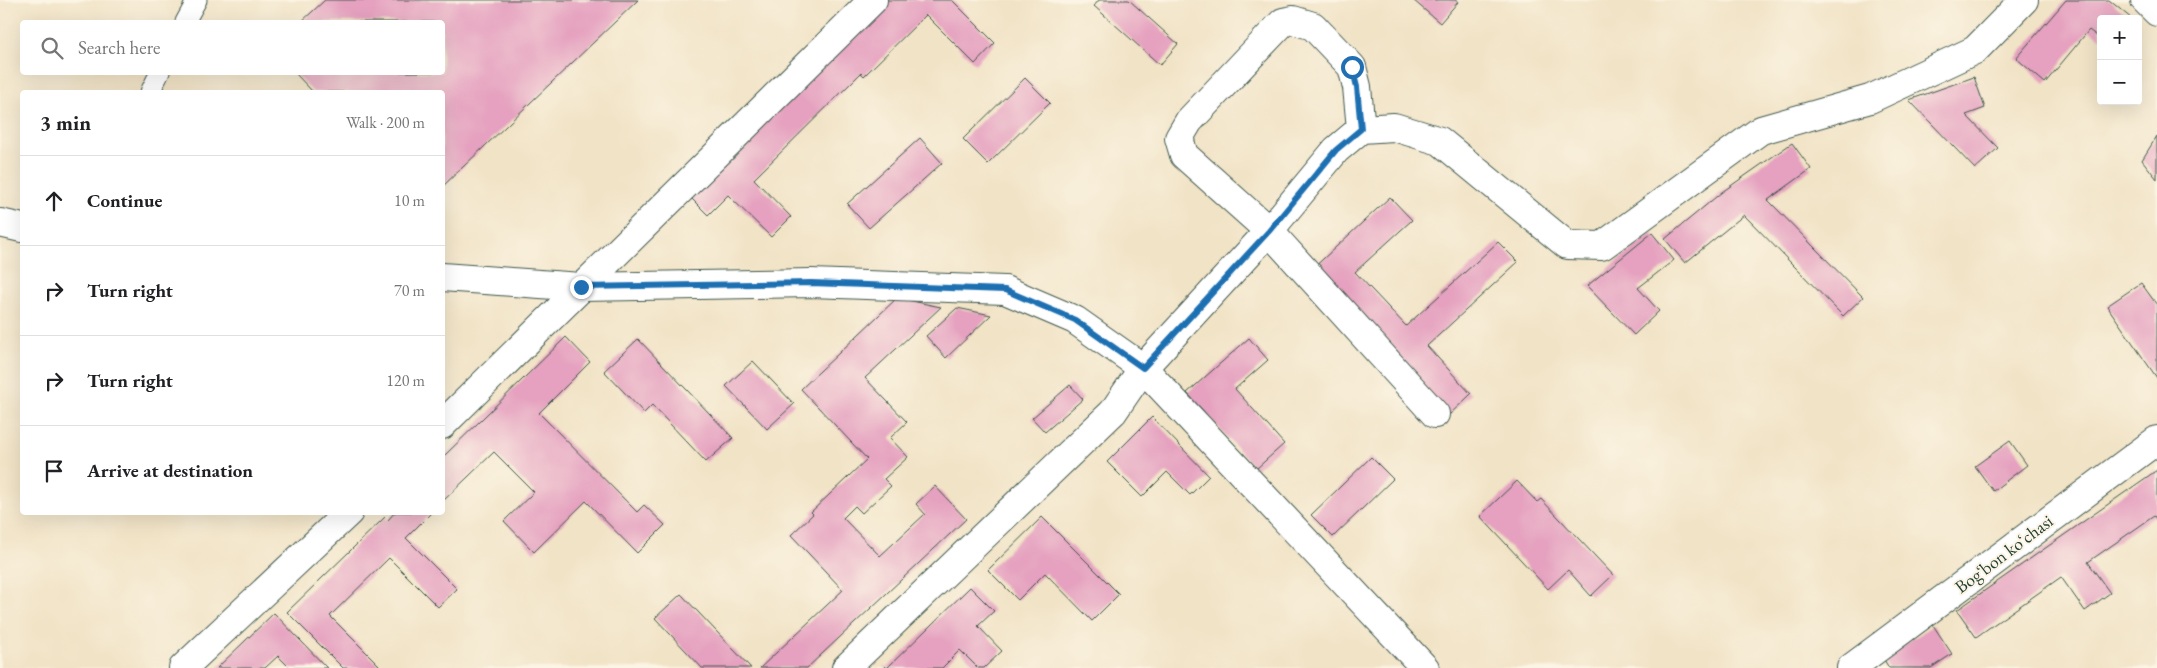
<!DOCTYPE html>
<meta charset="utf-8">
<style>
:root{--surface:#fff;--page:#f6f6f6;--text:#202124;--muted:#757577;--line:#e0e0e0}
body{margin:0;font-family:"EB Garamond",serif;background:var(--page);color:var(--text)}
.controls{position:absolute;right:15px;top:15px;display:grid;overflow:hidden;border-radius:5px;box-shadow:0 5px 20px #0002}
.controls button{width:45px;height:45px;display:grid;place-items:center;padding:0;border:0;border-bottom:1px solid var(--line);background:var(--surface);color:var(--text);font:25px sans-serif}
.stop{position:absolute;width:15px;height:15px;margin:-11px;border:4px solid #1f6fb2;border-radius:50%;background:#fff}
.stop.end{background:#1f6fb2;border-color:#fff;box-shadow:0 1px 5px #0008}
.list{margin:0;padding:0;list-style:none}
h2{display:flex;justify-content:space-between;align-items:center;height:65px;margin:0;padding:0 20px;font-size:21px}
h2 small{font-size:16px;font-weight:400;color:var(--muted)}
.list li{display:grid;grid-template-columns:32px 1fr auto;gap:15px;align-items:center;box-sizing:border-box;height:90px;padding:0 20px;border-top:1px solid var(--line)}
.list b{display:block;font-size:19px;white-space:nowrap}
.list em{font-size:16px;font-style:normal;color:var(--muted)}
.icon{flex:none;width:28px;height:28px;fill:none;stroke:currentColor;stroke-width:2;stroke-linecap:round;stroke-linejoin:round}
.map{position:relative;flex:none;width:2157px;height:668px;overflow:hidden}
.search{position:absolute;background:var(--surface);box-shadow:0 5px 20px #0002;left:20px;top:20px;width:425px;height:55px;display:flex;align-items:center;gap:12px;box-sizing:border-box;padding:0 18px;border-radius:5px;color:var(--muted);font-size:19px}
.panel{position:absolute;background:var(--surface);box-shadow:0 5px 20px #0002;left:20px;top:90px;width:425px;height:425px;border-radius:5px}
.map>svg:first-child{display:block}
.building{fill:#e5a1bf}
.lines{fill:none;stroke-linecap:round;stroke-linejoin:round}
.service-casing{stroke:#3e564a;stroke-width:21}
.minor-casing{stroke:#3e564a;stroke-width:30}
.tertiary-casing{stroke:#3e564a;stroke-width:30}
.service{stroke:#fff;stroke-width:19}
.minor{stroke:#fff;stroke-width:28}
.tertiary{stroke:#fff;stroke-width:28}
.route{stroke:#1f6fb2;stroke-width:6}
.labels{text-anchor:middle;stroke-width:4;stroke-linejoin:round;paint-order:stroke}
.street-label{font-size:18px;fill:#1f3d34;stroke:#fcf5e5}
</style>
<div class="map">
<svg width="2157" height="668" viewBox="0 0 2157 668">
<rect width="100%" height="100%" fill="#fcf5e5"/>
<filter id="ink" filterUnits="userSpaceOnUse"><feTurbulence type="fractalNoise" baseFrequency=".02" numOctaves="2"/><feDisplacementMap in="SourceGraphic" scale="10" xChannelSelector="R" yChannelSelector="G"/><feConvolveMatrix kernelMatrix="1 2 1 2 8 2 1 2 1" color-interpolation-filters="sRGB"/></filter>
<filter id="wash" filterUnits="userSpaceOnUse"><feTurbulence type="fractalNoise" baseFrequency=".0096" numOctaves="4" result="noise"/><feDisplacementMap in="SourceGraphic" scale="20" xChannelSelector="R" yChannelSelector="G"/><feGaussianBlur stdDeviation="1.12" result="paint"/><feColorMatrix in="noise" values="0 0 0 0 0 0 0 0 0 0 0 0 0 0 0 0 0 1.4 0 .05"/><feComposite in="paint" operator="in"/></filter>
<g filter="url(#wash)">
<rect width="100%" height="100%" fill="#f1e3c6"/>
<g id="blocks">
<!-- building -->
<g class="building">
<path d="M325 0H638L442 187V92H313L294 72H442V22H301Z"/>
<path d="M884 0H952L995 43 975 64 926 15 864 76 861 73 754 179 791 217 771 237 728 195 708 215 688 195Z"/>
<path d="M1099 0H1129L1178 44 1160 65 1094 6Z"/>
<path d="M1413 0H1455L1458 2 1440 23Z"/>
<path d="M2066 0H2109L2132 19H2101V39L2089 30 2045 83 2016 58Z"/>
<path d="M1974 77 1985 108 1966 115 1998 148 1975 169 1909 100Z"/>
<path d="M1025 78 1050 103 988 164 963 139Z"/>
<path d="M2157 136V179L2142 160Z"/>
<path d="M920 138 942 163 869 228 847 204Z"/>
<path d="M1792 143 1811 169 1768 200 1863 297 1843 316 1744 215 1685 263 1665 239 1722 192Z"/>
<path d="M1390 197 1412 220 1355 272 1406 326 1498 242 1518 262 1427 346 1471 394 1447 417 1310 271Z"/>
<path d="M1652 233 1674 260 1638 288 1659 311 1634 335 1587 286Z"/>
<path d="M2141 283 2157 305V378L2107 306Z"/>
<path d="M897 298 941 307 865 378 907 422 890 438 908 457 884 479 891 486 862 513 855 506 843 518 880 556 925 514 916 504 935 486 966 519 807 668H760L843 590 791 535 813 514 811 512 867 459 801 389Z"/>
<path d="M957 308 991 315 946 358 926 336Z"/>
<path d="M566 337 590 362 539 413 637 512 644 505 665 525 637 553 586 501 534 552 504 521 534 492 494 452 442 502V458Z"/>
<path d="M1249 338 1268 360 1235 389 1284 444 1256 469 1187 393Z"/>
<path d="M638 339 733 438 706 462 652 405 644 413 604 371Z"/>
<path d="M753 361 794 404 767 429 726 386Z"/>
<path d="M1070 385 1083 399 1045 432 1032 418Z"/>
<path d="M1152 417 1209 476 1190 495 1167 472 1142 497 1107 462Z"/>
<path d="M2010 441 2027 465 1993 491 1975 466Z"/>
<path d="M1371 457 1393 479 1333 537 1311 515Z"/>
<path d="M2157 470V520L2154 516 2088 562 2110 593 2085 611 2061 577 1976 637 1957 610Z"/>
<path d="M1517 481 1537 502 1541 499 1613 575 1591 596 1568 570 1548 589 1480 516Z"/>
<path d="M395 512H432L406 538 457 589 438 607 389 558 330 616 379 665 376 668H343L287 612 385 517 388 520Z"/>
<path d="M1042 517 1119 594 1092 621 1045 573 1018 600 988 570Z"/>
<path d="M970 587 994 611 978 626 1002 651 984 668H978L960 650 942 668H883L885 666 887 668Z"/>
<path d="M681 594 751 668H702L655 618Z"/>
<path d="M274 613 327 668H290L278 656 265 668H217Z"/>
<path d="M1933 625 1952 654 1931 668H1889L1883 658Z"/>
</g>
</g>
</g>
<g filter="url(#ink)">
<use href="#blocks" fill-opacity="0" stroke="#3e564a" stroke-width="1"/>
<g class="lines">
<!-- service casing -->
<g class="service-casing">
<g id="service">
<path d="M185 22 197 0"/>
<path d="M150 92 160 72"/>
</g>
</g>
<!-- minor casing -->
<g class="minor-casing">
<g id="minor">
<path d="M2145 0 2157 12"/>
<path d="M1361 129 1357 87 1352 67 1313 26 1293 20 1283 22 1189 121 1179 138 1184 155 1269 231 1435 414"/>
<path d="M0 223 22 228"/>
<path d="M442 277 581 287 811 283 1005 290 1075 320 1143 368 1113 412 846 668"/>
<path d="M442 425 873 0"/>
<path d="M183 668 349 512"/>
<path d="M1425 668 1143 368 1269 231 1336 150 1361 129 1394 127 1440 141 1567 245 1602 246 1761 130 1870 99 1975 50 2024 0"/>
</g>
</g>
<!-- tertiary casing -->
<g class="tertiary-casing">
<path id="tertiary" d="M1851 668 2157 440"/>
</g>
<!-- service -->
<use href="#service" class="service"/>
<!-- minor -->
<use href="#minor" class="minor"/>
<!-- tertiary -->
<use href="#tertiary" class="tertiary"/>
</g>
</g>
<g class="lines" filter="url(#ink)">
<!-- route -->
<path class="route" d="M581 287 811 283 1005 290 1075 320 1143 368 1269 231 1336 150 1361 129 1357 87 1352 67"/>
</g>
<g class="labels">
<!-- street labels -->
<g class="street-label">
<text transform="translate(2004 554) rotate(-37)" y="6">Bogʻbon koʻchasi</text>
</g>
</g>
</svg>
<div class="controls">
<button>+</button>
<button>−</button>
</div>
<div class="stop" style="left:1352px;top:67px"></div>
<div class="stop end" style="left:581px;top:287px"></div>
<div class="search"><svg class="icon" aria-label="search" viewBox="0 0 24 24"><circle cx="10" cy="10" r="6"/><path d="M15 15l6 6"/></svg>Search here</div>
<section class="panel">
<h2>3 min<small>Walk · 200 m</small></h2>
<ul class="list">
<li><svg class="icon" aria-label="ahead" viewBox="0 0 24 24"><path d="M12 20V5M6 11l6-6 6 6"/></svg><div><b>Continue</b></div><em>10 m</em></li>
<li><svg class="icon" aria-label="right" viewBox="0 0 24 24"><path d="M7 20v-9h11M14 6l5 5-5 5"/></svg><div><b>Turn right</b></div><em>70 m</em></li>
<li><svg class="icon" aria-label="right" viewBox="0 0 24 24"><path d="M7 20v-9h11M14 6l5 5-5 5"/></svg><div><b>Turn right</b></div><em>120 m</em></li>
<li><svg class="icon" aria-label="arrive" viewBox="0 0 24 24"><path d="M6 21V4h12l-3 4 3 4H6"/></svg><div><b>Arrive at destination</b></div></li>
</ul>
</section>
</div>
